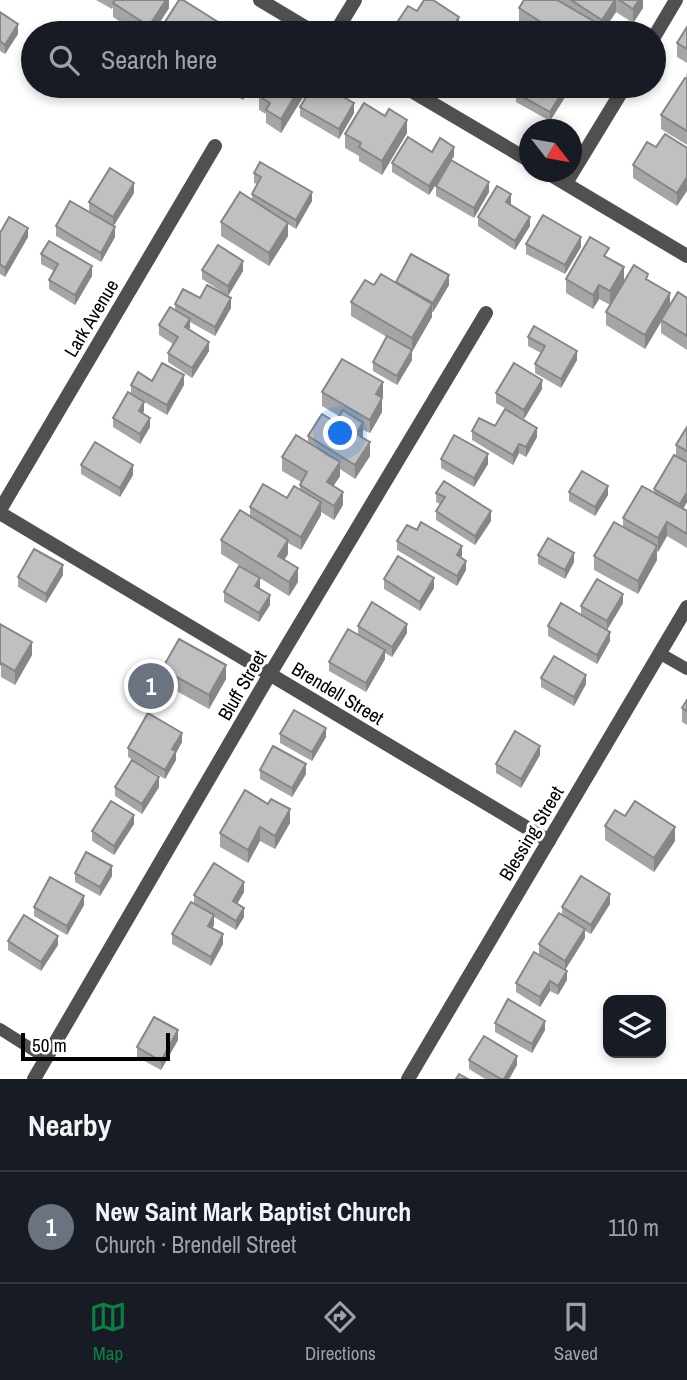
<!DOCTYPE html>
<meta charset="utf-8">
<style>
:root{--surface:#171b24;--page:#242831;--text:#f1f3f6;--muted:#9ea1a6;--line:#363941;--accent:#0b8043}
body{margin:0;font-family:"Archivo Narrow",sans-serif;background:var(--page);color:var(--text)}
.controls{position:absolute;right:21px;bottom:21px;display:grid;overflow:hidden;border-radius:14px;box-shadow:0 4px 10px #0003}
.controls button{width:63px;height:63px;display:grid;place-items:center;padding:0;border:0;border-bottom:2px solid var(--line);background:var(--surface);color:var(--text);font:35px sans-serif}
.compass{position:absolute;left:519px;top:119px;width:63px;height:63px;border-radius:50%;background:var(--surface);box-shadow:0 4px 10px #0003;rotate:121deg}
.scale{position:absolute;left:21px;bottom:18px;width:149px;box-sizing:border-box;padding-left:7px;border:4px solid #000;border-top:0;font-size:19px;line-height:24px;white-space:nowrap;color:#000;-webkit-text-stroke:5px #fff;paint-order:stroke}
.you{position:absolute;left:341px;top:434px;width:24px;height:24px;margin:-18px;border:5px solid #fff;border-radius:50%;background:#1a73e8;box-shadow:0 0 0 10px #1a73e833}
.badge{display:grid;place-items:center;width:46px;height:46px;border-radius:50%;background:var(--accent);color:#fff;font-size:23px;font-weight:700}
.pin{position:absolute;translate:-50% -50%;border:4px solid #fff;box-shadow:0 2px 7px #0006}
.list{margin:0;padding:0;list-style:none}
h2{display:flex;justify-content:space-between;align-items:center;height:91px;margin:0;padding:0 28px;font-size:30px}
h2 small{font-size:23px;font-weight:400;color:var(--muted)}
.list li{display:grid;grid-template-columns:46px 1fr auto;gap:21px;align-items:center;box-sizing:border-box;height:112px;padding:0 28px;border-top:2px solid var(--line)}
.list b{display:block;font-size:26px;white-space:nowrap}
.list p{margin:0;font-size:23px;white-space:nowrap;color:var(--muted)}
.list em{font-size:23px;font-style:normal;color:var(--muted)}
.icon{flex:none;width:38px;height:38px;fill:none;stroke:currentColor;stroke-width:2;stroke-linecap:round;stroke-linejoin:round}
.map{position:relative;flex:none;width:687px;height:1079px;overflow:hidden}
.search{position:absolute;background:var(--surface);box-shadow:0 4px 10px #0003;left:21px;right:21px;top:21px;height:77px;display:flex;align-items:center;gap:18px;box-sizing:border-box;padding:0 24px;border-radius:38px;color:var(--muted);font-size:26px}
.sheet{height:203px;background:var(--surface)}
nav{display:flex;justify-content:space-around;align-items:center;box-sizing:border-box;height:98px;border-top:2px solid var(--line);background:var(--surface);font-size:19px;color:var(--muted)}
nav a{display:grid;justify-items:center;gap:4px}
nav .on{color:var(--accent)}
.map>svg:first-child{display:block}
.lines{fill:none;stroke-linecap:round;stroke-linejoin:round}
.service{stroke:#505050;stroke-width:12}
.minor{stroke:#505050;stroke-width:14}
.wall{fill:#a5a5a5}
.shaded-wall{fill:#868686}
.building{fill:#c0c0c0;stroke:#868686;stroke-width:2}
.labels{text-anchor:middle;stroke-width:6;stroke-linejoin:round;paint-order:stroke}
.street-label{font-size:19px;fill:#000;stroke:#fff}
</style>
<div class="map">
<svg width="687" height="1079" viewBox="0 0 687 1079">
<rect width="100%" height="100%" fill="#fff"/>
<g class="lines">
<!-- service -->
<g class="service">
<path d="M659 653 687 669"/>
<path d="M0 1029 46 1058"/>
</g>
<!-- minor -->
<g class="minor">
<path d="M260 0 315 33"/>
<path d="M335 33 355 0"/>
<path d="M654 37 676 0"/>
<path d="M403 86 530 161"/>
<path d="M546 172 687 256"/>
<path d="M566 183 625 86"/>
<path d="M0 510 215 146"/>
<path d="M0 513 549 841"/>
<path d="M34 1079 270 674 486 313"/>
<path d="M408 1079 687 607"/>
</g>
</g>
<!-- wall -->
<g class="wall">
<path d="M96 0H169V8L153 33H138L113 17V7L112 9Z"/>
<path d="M559 0H643V8L633 23 616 12 605 28 614 33H537L519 22V8L559 1Z"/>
<path d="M417 11 459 26 455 33H394V27Z"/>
<path d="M0 12 18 34 5 54 0 51Z"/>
<path d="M163 25 218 32 217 33H163Z"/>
<path d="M687 27V63L677 57V43Z"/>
<path d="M687 71V145L661 129V115L686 79Z"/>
<path d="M218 86H251L243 100Z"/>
<path d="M253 86H305V94L281 133 266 123V114L259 110V97L253 93Z"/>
<path d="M572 86 550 121 516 102V93Z"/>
<path d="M300 107 354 113 339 139 300 116Z"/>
<path d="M407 133 382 175 359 161V156L345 148V134Z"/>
<path d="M656 147 687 148 677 206 633 178V165Z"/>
<path d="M432 152 454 156 429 195 392 172V163Z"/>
<path d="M254 173 312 201 296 229 288 224V236L269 266 221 236V222L252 200V194L257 184 254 183Z"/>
<path d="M436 186 489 192 474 218 436 196Z"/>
<path d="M134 193 113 226 115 237 101 262 56 236V226L106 222 89 211V202Z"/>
<path d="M511 203 510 204 530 226 515 250 478 226V217Z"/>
<path d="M0 233 28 237 5 277 0 274Z"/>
<path d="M526 244 581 247 565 274 526 254Z"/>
<path d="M41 254 92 276 75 305 49 289V280L54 271 41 264Z"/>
<path d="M609 258 624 281 610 305 599 299 593 309 566 293V279Z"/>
<path d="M202 270 243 271 228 296 202 279Z"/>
<path d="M648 280 670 305 687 298V350L661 333V322L645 349 606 325V312Z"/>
<path d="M396 282 449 285 433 312H432V317L412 351V360L397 385 373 371V362L387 337 351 316V302L374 285Z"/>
<path d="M200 298 231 308 215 336 190 322 189 329 209 351 192 378 168 362V353L173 344 159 335V325L175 310V304Z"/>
<path d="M528 337 577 360 561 388 535 373V364L541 353 528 346Z"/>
<path d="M152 381 184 385 167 415 141 400 144 411 143 413 150 427 140 444 113 427V418L131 394V385Z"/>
<path d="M542 389 524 419 496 403V393Z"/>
<path d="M322 392 383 396 382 398V412L370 433 363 430V438L370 456 355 479 340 469V476L333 486 343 505 334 520 321 512V515L301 550 288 543V554L284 560 298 582 289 596 221 554V540L250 516V507L287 498 300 489V485L301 482 282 471V457L308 443V436L335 422 339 416 322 406Z"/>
<path d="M495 426 537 437 526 457 519 453 513 465 472 440V431Z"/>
<path d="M687 427V461L676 455V445Z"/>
<path d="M441 459 488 464 474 487 441 468Z"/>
<path d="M81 465 133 475 120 497 81 474Z"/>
<path d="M654 489 687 502 683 509 687 511V548L667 536 658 552 657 551V560L638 594 594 570V556L623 527V518L654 493Z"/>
<path d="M569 492 608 495 595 516 569 501Z"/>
<path d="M436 493 491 521 475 545 436 520V511L440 504 436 502Z"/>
<path d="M397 541 462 555 461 558 466 570 457 586 397 550Z"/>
<path d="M538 555 574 562 565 579 538 564Z"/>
<path d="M63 575 46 603 18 587V577Z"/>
<path d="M384 579 434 588 420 611 384 589Z"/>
<path d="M260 588 259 589 270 605 259 622 224 602V592Z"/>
<path d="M623 603 607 630 610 641 597 664 548 636V626L581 615V606Z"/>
<path d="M0 624 32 655 15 685 1 677Z"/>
<path d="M358 626 407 633 392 657 385 653V659L366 692 329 671V662L358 634Z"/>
<path d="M162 669 226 679 209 709 162 683Z"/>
<path d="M541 678 586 684 574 706 541 687Z"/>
<path d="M687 700V725L682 722V708Z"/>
<path d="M280 734 326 737 312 761 280 743Z"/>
<path d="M182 742 176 753V760L165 779 128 757V748Z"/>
<path d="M540 755 521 788 496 773V764Z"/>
<path d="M260 770 306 774 292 797 260 779Z"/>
<path d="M115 787H159L142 814 115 796Z"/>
<path d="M625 816 675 841 654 872 605 840V826Z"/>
<path d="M290 823 275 849 260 841 248 863 220 847V833Z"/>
<path d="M134 824 114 855 92 841V831Z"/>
<path d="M75 873 112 876 100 896 75 882Z"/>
<path d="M244 892 237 904 244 917 236 930 214 917V925L212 928 223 944 211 966 172 944V934L194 904V895Z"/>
<path d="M610 904 591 934 585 931V938L565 970 539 954V944L562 915V907Z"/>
<path d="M84 905 67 935 34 916V907Z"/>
<path d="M8 941 58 945 41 971 8 950Z"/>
<path d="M567 980 558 995 550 991 540 1007 516 992V983Z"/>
<path d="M495 1023 545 1030 532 1053 495 1032Z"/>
<path d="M178 1040 161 1070 137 1057V1047Z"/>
<path d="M469 1060 517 1065 509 1079H485L469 1069Z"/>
</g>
<!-- shaded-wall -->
<g class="shaded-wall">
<path d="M166 0H169V8L153 33H149V26Z"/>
<path d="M615 0H616V12L602 33V20Z"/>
<path d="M639 0H643V8L633 23V9Z"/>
<path d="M459 17V26L455 33H449Z"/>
<path d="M218 22V32L217 33H211Z"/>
<path d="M18 24V34L5 54V45Z"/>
<path d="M243 86H251L243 100Z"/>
<path d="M301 86H305V94L281 133V119Z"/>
<path d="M566 86H572L550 121V112Z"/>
<path d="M354 103V113L339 139V129Z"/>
<path d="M407 120V133L382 175V161Z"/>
<path d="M454 147V156L429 195V186Z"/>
<path d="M687 177V191L677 206V193Z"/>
<path d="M489 182V192L474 218V208Z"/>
<path d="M134 183V193L113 227V217Z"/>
<path d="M312 192V201L296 229V220Z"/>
<path d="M511 194V203L506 211V202Z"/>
<path d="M530 217V226L515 250V241Z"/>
<path d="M288 223V236L269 266V253Z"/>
<path d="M115 227V237L101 262V253Z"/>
<path d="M28 228V237L5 277V268Z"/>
<path d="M581 237V247L565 274V265Z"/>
<path d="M243 261V271L228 296V286Z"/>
<path d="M92 266V276L75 305V295Z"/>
<path d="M624 267V281L610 305V291Z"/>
<path d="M449 275V285L433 312V303Z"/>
<path d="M599 285V299L593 309V295Z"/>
<path d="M670 293V307L661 320V322L645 349V335Z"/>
<path d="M231 298V308L215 336V327Z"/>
<path d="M432 304V317L412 352V338Z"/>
<path d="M190 319V328L185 336V327Z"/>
<path d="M209 342V351L192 378V368Z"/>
<path d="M412 350V360L397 385V376Z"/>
<path d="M577 351V360L561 388V379Z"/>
<path d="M184 375V385L167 415V405Z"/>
<path d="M542 380V389L524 419V410Z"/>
<path d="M383 382V396L376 408V394Z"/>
<path d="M382 398V412L370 433V420Z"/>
<path d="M144 402V411L139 420V411Z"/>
<path d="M150 418V427L140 444V434Z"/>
<path d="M363 423V436L356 448V434Z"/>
<path d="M537 428V437L526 457V447Z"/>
<path d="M370 442V456L355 479V465Z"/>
<path d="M519 444V453L513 465V455Z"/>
<path d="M488 454V464L474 487V478Z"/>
<path d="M340 462V476L327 496V482Z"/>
<path d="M133 465V475L120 497V488Z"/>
<path d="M608 486V495L595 516V507Z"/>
<path d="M343 492V505L334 520V506Z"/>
<path d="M687 492V502L680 514V504Z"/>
<path d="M321 502V515L301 550V537Z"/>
<path d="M491 511V521L475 545V536Z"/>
<path d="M667 522V536L658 552V538Z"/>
<path d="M288 540V554L278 570V556Z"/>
<path d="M462 546V555L457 565V555Z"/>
<path d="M657 546V560L638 594V581Z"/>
<path d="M574 553V562L565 579V570Z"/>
<path d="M466 561V570L457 586V576Z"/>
<path d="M63 565V575L46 603V594Z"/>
<path d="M298 568V582L289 596V582Z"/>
<path d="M260 578V588L255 596V586Z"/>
<path d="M434 578V588L420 611V602Z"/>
<path d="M623 594V603L607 630V621Z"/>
<path d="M270 595V605L259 622V613Z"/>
<path d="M407 624V633L392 657V647Z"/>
<path d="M610 632V641L597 664V655Z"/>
<path d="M32 642V655L15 685V671Z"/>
<path d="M385 650V659L366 692V683Z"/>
<path d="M226 665V679L209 709V695Z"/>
<path d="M586 675V684L574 706V697Z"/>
<path d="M326 728V737L312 761V752Z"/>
<path d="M182 733V742L176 753V760L165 779V770L172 749Z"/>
<path d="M540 746V755L521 788V779Z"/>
<path d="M306 764V774L292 797V788Z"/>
<path d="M159 777V787L142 814V804Z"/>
<path d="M290 809V823L275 849V836Z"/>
<path d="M134 815V824L114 855V846Z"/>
<path d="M260 827V841L248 863V850Z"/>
<path d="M675 827V841L654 872V858Z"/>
<path d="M112 866V876L100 896V887Z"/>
<path d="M244 882V892L233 911V901Z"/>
<path d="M610 894V904L591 934V925Z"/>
<path d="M84 896V905L67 935V926Z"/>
<path d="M244 908V917L236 930V921Z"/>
<path d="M214 915V925L208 935V926Z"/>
<path d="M585 929V938L565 970V961Z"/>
<path d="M223 934V944L211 966V957Z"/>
<path d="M58 936V945L41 971V962Z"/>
<path d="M567 971V980L558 995V986Z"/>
<path d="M550 981V991L540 1007V997Z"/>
<path d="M545 1021V1030L532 1053V1044Z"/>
<path d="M178 1030V1040L161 1070V1061Z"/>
<path d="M517 1056V1065L509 1079H504Z"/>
</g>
<!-- building -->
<g class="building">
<path d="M115 0H166L149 26 113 3Z"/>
<path d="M179 0H183L218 22 211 33H177L163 25Z"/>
<path d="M424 0H433L459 17 449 33H404L394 27 408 6 417 11Z"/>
<path d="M524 0H557L614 33H542L547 26 519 8Z"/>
<path d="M571 0H615L602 20Z"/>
<path d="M619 0H639L633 9Z"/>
<path d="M0 12 18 24 5 45 0 41Z"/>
<path d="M226 22 244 33H220Z"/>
<path d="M687 27V49L677 43Z"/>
<path d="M685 78 687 79V131L661 115Z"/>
<path d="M263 86H301L281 119 266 110 270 103 259 96 265 87Z"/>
<path d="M313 86H324L354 103 339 129 300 107Z"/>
<path d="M520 86H566L550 112 516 93Z"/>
<path d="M364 103 385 116 389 109 407 120 382 161 359 147 361 143 345 134Z"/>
<path d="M665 134 687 148V177L677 193 633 165 647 142 656 147Z"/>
<path d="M408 137 432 152 440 138 454 147 429 186 392 163Z"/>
<path d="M451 160 489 182 474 208 436 186Z"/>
<path d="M260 162 312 192 296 220 252 194 261 177 254 173Z"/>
<path d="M110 168 134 183 113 217 89 202Z"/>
<path d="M497 186 511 194 506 202 530 217 515 241 478 217Z"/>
<path d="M240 192 288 223 269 253 221 222Z"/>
<path d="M70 201 115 227 101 253 56 226Z"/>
<path d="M543 215 581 237 565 265 526 244Z"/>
<path d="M9 217 28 228 5 268 0 264V233Z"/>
<path d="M590 237 609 248 604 256 624 267 610 291 599 285 593 295 566 279Z"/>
<path d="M49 241 92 266 75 295 49 280 58 264 41 254Z"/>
<path d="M218 245 243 261 228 286 202 270Z"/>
<path d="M411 254 449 275 433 303 396 282Z"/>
<path d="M634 265 648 274 646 279 670 293 645 335 606 312Z"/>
<path d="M381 274 432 304 412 338 351 302 365 280 374 285Z"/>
<path d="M207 285 231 298 215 327 175 304 183 289 200 298Z"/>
<path d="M678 292 687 298V336L661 320Z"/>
<path d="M170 307 190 319 185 327 209 342 192 368 168 353 178 337 159 325Z"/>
<path d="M534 326 577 351 561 379 535 364 545 346 528 337Z"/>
<path d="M387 336 412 350 397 376 373 362Z"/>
<path d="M342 359 383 382 376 394 382 398 370 420 322 392Z"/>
<path d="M162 363 184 375 167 405 131 385 138 372 152 381Z"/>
<path d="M514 363 542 380 524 410 496 393Z"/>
<path d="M128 392 144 402 139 411 150 418 140 434 113 418Z"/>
<path d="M505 409 537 428 526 447 519 444 513 455 472 431 479 418 495 426Z"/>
<path d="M343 410 363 423 356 434 370 442 355 465 308 436 322 414 335 422Z"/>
<path d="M687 427V451L676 445Z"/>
<path d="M296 435 340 462 327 482 343 492 334 506 300 485 307 472 282 457Z"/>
<path d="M454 435 488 454 474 478 441 459Z"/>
<path d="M95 442 133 465 120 488 81 465Z"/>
<path d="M674 455 687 462V492L680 504 654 489Z"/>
<path d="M582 471 608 486 595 507 569 492Z"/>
<path d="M444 481 491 511 475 536 436 511 445 497 436 493Z"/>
<path d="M263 484 287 498 294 486 321 502 301 537 250 507Z"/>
<path d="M642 486 687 511V534L667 522 658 538 623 518Z"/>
<path d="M240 510 288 540 278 556 298 568 289 582 221 540Z"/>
<path d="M421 522 462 546 457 555 466 561 457 576 397 541 407 525 417 530Z"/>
<path d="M614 522 657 546 638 581 594 556Z"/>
<path d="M548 538 574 553 565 570 538 555Z"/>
<path d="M34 549 63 565 46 594 18 577Z"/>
<path d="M398 556 434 578 420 602 384 579Z"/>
<path d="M239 566 260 578 255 586 270 595 259 613 224 592Z"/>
<path d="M597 579 623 594 607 621 581 606Z"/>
<path d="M372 602 407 624 392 647 358 626Z"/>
<path d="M561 603 610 632 597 655 548 626Z"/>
<path d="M0 624 32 642 15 671 1 663 0 665Z"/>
<path d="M348 629 385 650 366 683 329 662Z"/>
<path d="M179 639 226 665 209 695 162 669Z"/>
<path d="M554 656 586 675 574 697 541 678Z"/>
<path d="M687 700V711L682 708Z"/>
<path d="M294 710 326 728 312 752 280 734Z"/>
<path d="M148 713 182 733 172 749 176 751 165 770 128 748Z"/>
<path d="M515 731 540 746 521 779 496 764Z"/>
<path d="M273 746 306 764 292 788 260 770Z"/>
<path d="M132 760 159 777 142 804 115 787Z"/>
<path d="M245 790 268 804 271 799 290 809 275 836 260 827 248 850 220 833Z"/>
<path d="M111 801 134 815 114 846 92 831Z"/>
<path d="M635 801 675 827 654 858 605 826 615 810 625 816Z"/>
<path d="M86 852 112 866 100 887 75 873Z"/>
<path d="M214 863 244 882 233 901 244 908 236 921 194 895Z"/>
<path d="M581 876 610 894 591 925 562 907Z"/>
<path d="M50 877 84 896 67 926 34 907Z"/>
<path d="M191 902 214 915 208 926 223 934 211 957 172 934Z"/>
<path d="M559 913 585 929 565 961 539 944Z"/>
<path d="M24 915 58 936 41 962 8 941Z"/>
<path d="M534 952 567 971 558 986 550 981 540 997 516 983Z"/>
<path d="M508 999 545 1021 532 1044 495 1023Z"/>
<path d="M154 1017 178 1030 161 1061 137 1047Z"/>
<path d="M484 1036 517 1056 504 1079H501L469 1060Z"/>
<path d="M459 1074 468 1079H456Z"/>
</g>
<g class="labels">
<!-- street labels -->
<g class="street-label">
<text transform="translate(91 318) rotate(-59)" y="7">Lark Avenue</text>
<text transform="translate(242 685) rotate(-60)" y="7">Bluff Street</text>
<text transform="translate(338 693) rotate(31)" y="7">Brendell Street</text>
<text transform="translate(531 833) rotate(-59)" y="7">Blessing Street</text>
</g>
</g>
</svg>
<div class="controls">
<button><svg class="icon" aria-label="layers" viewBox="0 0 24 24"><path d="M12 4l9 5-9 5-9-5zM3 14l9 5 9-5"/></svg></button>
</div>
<svg class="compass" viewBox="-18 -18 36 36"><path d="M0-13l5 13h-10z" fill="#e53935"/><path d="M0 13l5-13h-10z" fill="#9ea1a6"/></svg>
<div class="scale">50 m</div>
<div class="you"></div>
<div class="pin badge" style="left:151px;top:686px;background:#6b7280">1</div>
<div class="search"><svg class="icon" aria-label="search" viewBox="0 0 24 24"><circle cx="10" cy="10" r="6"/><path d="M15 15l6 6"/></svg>Search here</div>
</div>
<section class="sheet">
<h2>Nearby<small></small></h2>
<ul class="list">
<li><span class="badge" style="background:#6b7280">1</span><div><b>New Saint Mark Baptist Church</b><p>Church · Brendell Street</p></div><em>110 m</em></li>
</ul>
</section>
<nav>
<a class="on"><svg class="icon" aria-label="map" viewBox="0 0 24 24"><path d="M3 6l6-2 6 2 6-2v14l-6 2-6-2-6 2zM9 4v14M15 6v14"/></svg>Map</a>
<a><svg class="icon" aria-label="directions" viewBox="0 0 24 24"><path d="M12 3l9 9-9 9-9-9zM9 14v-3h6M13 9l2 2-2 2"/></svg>Directions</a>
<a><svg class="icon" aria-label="saved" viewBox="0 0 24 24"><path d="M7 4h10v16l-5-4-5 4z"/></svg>Saved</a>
</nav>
